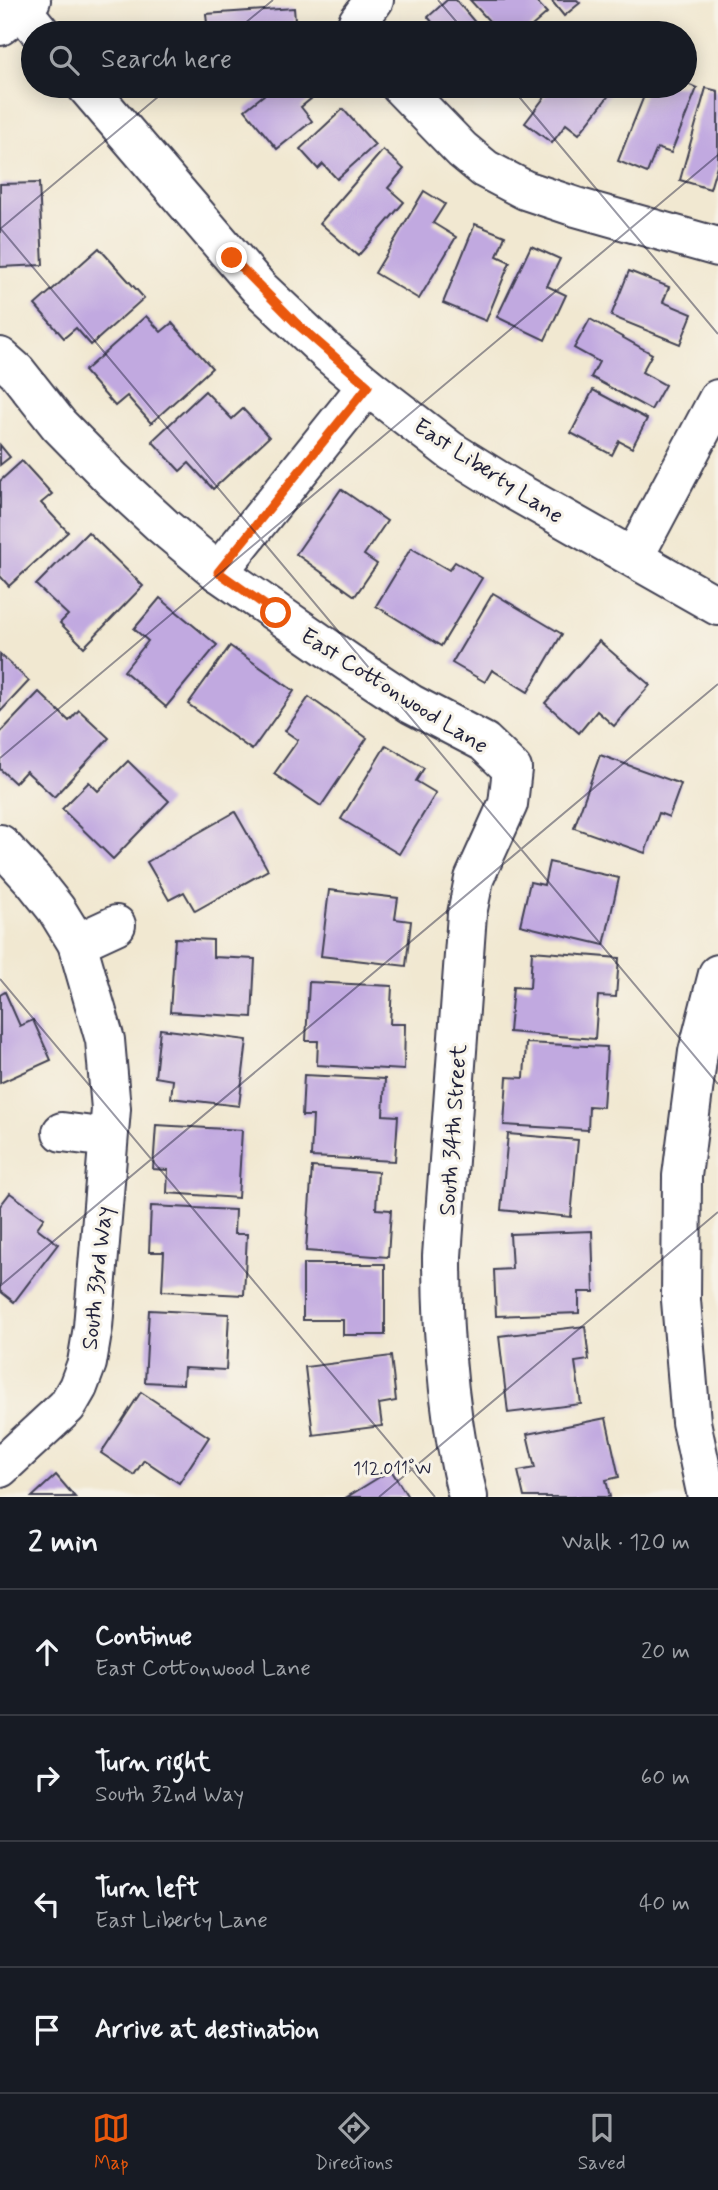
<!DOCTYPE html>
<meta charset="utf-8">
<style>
:root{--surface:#171b24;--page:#20242c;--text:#f1f3f6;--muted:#9ea1a6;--line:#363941;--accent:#ea580c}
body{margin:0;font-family:Mynerve,sans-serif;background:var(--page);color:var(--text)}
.stop{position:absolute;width:21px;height:21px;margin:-16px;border:5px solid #ea580c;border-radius:50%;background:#fff}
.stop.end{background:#ea580c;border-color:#fff;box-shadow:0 2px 7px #0008}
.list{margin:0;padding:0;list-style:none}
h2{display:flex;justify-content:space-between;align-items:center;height:91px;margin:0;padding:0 28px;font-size:30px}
h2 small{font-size:23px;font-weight:400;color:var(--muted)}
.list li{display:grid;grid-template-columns:46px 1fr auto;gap:21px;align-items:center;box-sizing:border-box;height:126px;padding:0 28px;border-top:2px solid var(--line)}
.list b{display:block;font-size:26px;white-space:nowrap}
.list p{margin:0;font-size:23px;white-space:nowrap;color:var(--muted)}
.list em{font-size:23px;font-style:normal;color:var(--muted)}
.icon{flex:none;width:38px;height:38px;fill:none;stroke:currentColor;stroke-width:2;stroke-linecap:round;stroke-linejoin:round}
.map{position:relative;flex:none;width:718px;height:1497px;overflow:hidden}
.search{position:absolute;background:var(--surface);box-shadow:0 4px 18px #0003;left:21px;right:21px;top:21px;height:77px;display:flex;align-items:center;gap:18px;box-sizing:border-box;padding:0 24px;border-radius:38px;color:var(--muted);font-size:26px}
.sheet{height:595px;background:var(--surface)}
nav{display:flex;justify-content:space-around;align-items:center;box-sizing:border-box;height:98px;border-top:2px solid var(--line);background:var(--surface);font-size:19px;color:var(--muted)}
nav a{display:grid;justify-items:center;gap:4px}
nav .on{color:var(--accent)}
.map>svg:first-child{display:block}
.building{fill:#c1a9e0}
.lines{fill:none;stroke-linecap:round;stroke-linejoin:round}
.minor-casing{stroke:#414052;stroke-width:42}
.major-casing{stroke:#414052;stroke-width:42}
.minor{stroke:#fff;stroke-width:38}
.major{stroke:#fff;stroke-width:38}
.route{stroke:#ea580c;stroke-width:9}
.ticks{fill:none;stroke:#22223b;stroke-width:2;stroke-opacity:0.45}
.labels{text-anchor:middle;stroke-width:6;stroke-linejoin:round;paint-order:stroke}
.street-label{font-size:23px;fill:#22223b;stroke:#f7f3e8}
.ticks-label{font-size:18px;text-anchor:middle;fill:#22223b;stroke:#f7f3e8;stroke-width:6;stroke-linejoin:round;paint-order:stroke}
</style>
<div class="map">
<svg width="718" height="1497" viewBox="0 0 718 1497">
<rect width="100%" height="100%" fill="#f7f3e8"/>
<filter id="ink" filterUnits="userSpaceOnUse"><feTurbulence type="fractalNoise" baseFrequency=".0143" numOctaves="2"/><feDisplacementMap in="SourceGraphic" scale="14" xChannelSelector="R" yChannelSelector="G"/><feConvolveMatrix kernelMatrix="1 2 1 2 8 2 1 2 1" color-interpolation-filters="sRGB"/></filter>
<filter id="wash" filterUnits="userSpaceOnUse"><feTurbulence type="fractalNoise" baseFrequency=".00686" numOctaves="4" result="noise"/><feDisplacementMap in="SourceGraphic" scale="28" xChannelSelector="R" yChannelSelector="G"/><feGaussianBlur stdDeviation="1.57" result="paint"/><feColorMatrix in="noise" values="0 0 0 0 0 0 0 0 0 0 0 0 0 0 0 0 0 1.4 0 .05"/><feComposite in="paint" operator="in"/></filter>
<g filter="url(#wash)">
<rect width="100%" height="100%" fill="#f1e8d1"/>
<g id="blocks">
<!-- building -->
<g class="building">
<path d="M447 0H456L484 33H441L428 17Z"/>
<path d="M470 0H535L547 13 524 33H500Z"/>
<path d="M551 0H577L580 3 564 16Z"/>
<path d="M294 8 296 33H208L206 14Z"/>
<path d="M685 83 697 88 671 153 657 148 647 173 618 161 648 86H685Z"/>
<path d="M275 86H327L301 107 312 121 277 149 245 110Z"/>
<path d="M553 86H599L610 94 579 134 566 124 552 143 525 123Z"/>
<path d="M706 88 718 91V162L710 189 680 180Z"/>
<path d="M343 109 375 145 337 179 323 164 318 169 300 149Z"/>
<path d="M383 150 404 169 388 188 404 202 358 256 320 223Z"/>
<path d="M39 183 43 265 0 267V184Z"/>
<path d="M424 191 445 204 433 223 456 237 419 299 375 273Z"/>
<path d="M475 224 505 236 497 256 510 262 486 321 443 303Z"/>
<path d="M531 246 560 259 547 286 566 295 545 340 497 317Z"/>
<path d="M99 248 144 298 91 345 76 328 64 338 35 305Z"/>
<path d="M629 271 669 287 663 302 692 314 680 344 611 316Z"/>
<path d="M146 316 161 332 172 323 212 368 151 423 127 396 115 406 84 371Z"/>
<path d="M590 319 652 354 642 372 665 385 651 410 591 377 599 362 574 348Z"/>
<path d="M593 390 647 419 632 448 619 441 612 455 571 433Z"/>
<path d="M205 391 232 419 243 409 269 437 213 489 189 463 180 471 152 441Z"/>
<path d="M0 445 10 457 0 465Z"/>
<path d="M22 461 52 494 41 503 68 532 9 586 0 576V481Z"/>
<path d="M341 489 387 521 364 555 377 564 355 596 296 554Z"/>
<path d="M88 532 143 586 84 647 60 623 68 615 36 585Z"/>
<path d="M411 548 449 570 455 562 482 578 441 646 376 606Z"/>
<path d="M493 593 562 634 528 692 492 670 485 682 452 663Z"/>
<path d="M160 598 217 645 166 707 124 671 148 641 134 629Z"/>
<path d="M599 641 650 685 614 726 597 711 579 733 545 703Z"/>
<path d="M230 646 294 691 252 750 188 704Z"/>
<path d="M0 654 29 681 0 712Z"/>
<path d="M39 692 69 721 79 710 109 738 54 797 26 771 15 783 0 769V733Z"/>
<path d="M309 697 367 738 321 806 274 774 298 740 285 731Z"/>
<path d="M386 745 424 768 416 781 436 793 399 854 341 819Z"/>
<path d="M600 755 681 784 669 817 659 813 645 853 574 828Z"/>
<path d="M128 761 169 801 113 859 62 809 89 782 98 791Z"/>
<path d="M235 812 268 870 195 911 184 892 169 900 147 862Z"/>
<path d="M549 862 619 878 604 945 520 925 530 882 544 885Z"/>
<path d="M329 890 398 898 395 919 411 921 406 966 321 956Z"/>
<path d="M175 938 213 940V957L255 959 252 1017 170 1012Z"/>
<path d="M532 951 619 958 616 997 598 996 595 1039 509 1032 513 987 530 988Z"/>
<path d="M309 982 392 986 390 1024H405L404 1070 317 1065 318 1041H306Z"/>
<path d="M5 992 20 1026 33 1020 51 1060 0 1083V995Z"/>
<path d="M160 1029 247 1040 239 1106 171 1098 173 1080 155 1077Z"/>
<path d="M526 1043 607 1047 603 1107 589 1106 588 1130 504 1125 507 1077 524 1078Z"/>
<path d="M304 1075 385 1079 383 1115 398 1116 395 1161 311 1157 313 1116H302Z"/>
<path d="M156 1125 242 1130 238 1198 167 1193 168 1170 153 1169Z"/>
<path d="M508 1134 578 1140 571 1217 501 1210Z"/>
<path d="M312 1167 378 1172 376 1209 391 1210 388 1257 306 1251Z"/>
<path d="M10 1193 44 1218 37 1228 58 1244 14 1302 0 1291V1206Z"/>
<path d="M151 1206 235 1210 234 1234H247L244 1295 162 1291 164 1252H149Z"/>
<path d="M592 1231 594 1292H579V1313L496 1316 494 1270 512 1269 510 1234Z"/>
<path d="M303 1264H385V1335H343V1320H303Z"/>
<path d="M149 1310 229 1314 226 1370 184 1368 183 1384 145 1382Z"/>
<path d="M585 1326 589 1360 575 1362 581 1404 508 1413 499 1336Z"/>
<path d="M391 1356 396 1401 379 1404 382 1426 313 1435 305 1367Z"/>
<path d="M141 1392 209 1437 179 1483 144 1460 134 1475 101 1453Z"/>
<path d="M606 1418 619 1477 606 1480 610 1497H524L518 1471 535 1468 527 1434Z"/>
<path d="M391 1470 408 1497H347Z"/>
<path d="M56 1475 75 1497H32Z"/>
</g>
</g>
</g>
<g filter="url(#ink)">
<use href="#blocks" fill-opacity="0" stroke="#414052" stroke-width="2"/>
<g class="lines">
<!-- minor casing -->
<g class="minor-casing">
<g id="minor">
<path d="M14 0 41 33"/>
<path d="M362 33 358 22 374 0"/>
<path d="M86 86 259 288 327 352 367 386 451 451 517 492 718 606"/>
<path d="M400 86 462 150 485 169 525 190 576 207 718 247"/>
<path d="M0 357 17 372 59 425 113 480 163 526 218 572 349 663 411 704 484 742 512 769 508 804 474 879 467 914 442 1256C442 1338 448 1418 468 1497"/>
<path d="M634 557 718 399"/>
<path d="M218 572 367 386"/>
<path d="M0 844 33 880 56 909 77 943 105 1040 111 1109 93 1327 87 1363 78 1387 67 1406 0 1468"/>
<path d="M77 943 116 925"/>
<path d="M62 1132 108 1138"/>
<path d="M707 1497 691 1422 681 1300 682 1176 698 1052 718 974"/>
</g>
</g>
<!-- major casing -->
<g class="major-casing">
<path id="major" d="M0 26 31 0"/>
</g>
<!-- minor -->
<use href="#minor" class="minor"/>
<!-- major -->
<use href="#major" class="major"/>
</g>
</g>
<g class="lines" filter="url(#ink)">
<!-- route -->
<path class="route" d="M232 258 296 323 368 386 218 572 276 613"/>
</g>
<!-- ticks -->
<path class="ticks" d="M438 0 466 33M233 33 273 0M510 86 718 334M0 228 718 1084M0 229 171 86M0 758 718 155M0 979 435 1497M0 1286 718 684M379 1497 718 1212"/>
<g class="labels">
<!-- street labels -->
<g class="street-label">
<text transform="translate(489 470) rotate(33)" y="8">East Liberty Lane</text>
<text transform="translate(395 690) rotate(32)" y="8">East Cottonwood Lane</text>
<text transform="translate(452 1130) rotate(-86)" y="8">South 34th Street</text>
<text transform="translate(96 1278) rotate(-84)" y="8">South 33rd Way</text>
</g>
</g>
<g class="ticks-label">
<text x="392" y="1474">112.011°W</text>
</g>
</svg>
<div class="stop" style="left:276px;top:613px"></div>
<div class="stop end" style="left:232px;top:258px"></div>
<div class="search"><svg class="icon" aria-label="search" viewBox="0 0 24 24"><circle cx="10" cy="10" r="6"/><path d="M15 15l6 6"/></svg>Search here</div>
</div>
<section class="sheet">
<h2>2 min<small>Walk · 120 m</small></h2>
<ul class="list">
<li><svg class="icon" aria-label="ahead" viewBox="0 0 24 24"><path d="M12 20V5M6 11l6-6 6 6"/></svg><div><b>Continue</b><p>East Cottonwood Lane</p></div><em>20 m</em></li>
<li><svg class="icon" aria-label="right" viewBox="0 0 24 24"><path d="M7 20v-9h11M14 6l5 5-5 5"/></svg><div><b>Turn right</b><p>South 32nd Way</p></div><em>60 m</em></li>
<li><svg class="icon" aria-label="left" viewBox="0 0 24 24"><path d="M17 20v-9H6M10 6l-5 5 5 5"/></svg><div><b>Turn left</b><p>East Liberty Lane</p></div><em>40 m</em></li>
<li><svg class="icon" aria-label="arrive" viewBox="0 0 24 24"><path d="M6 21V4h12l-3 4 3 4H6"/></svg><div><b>Arrive at destination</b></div></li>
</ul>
</section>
<nav>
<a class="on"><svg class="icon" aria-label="map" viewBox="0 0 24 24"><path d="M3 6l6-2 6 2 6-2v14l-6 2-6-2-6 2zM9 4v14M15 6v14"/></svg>Map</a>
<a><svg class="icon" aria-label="directions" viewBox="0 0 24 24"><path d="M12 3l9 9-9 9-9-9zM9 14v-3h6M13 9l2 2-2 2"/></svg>Directions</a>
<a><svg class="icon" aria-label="saved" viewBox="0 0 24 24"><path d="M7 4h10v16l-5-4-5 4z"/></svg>Saved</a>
</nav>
